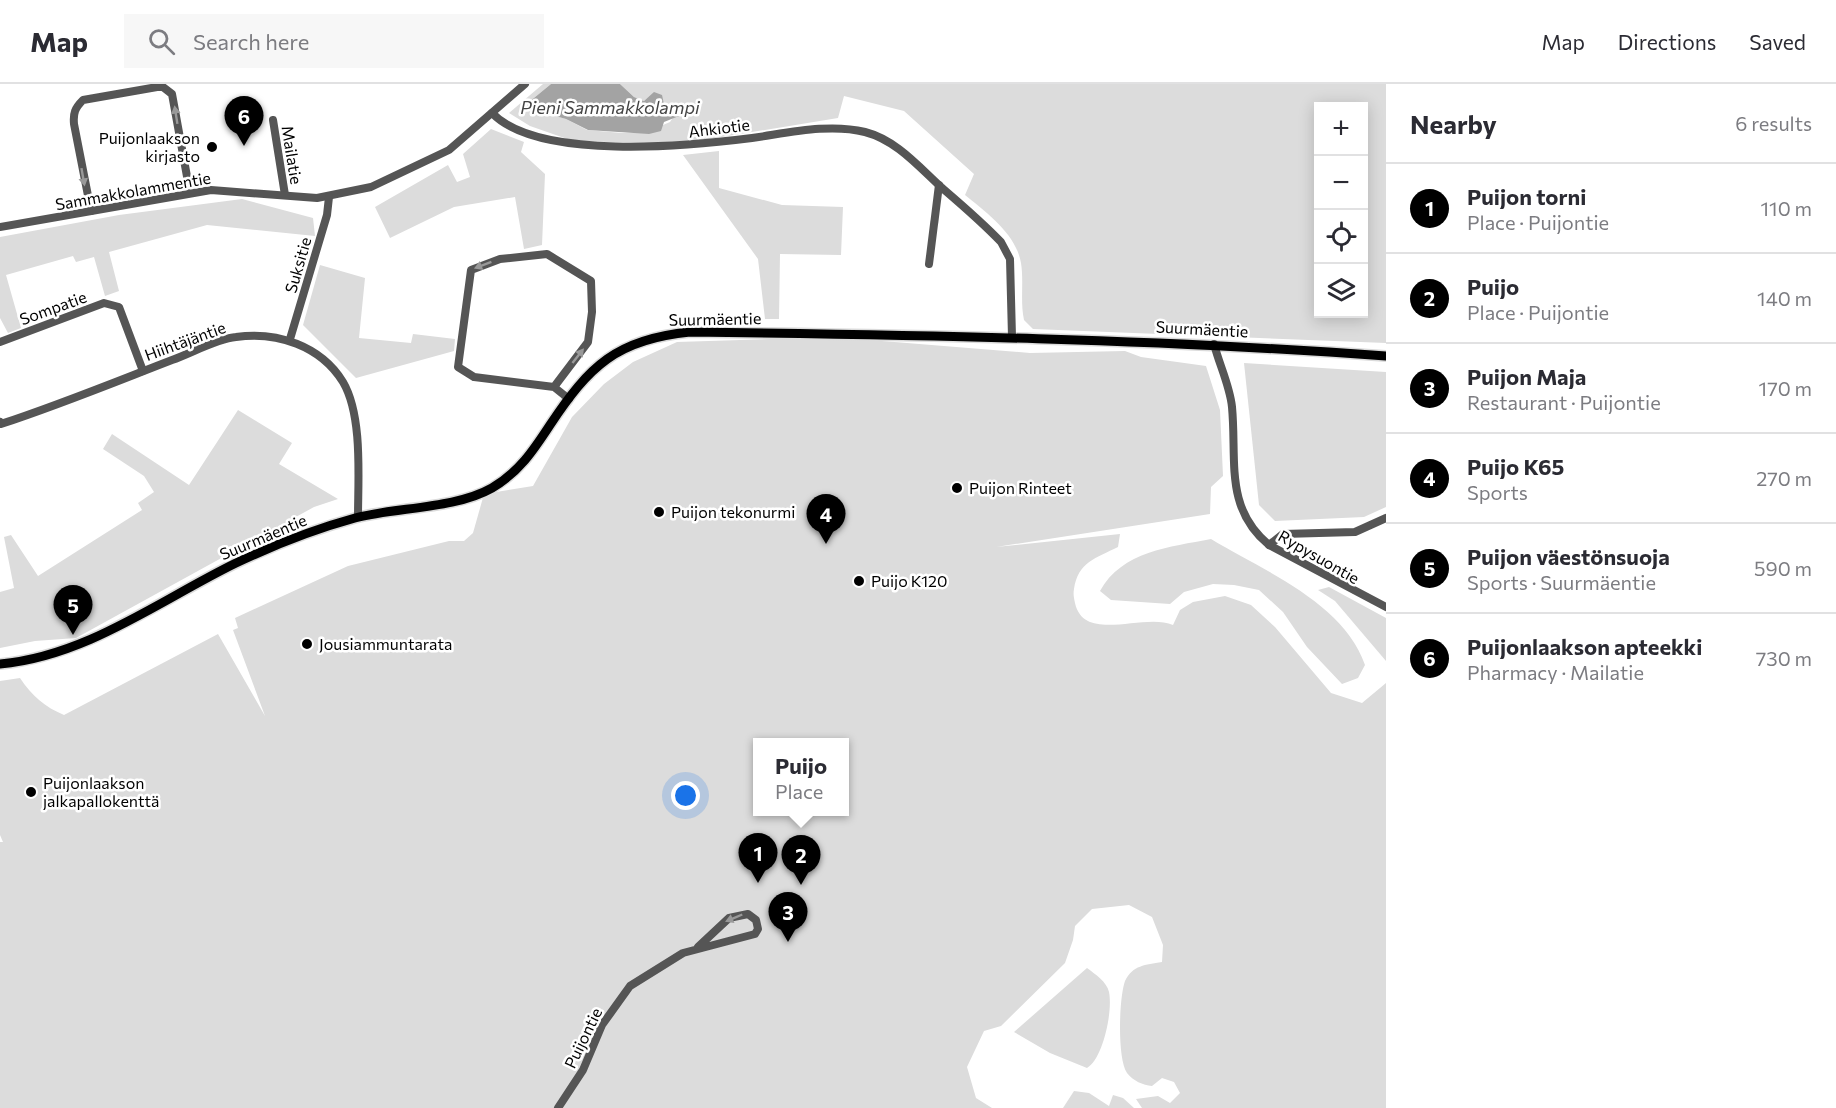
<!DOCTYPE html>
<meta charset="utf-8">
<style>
:root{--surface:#fff;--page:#f7f7f7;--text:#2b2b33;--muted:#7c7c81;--line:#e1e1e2;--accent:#000}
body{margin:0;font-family:Commissioner,sans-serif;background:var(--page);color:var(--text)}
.controls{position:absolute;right:18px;top:18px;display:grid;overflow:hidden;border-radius:0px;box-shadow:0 3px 15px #0003}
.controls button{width:54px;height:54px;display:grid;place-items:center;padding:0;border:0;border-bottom:2px solid var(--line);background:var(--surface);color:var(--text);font:30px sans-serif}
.you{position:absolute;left:686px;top:712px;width:21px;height:21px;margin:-15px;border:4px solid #fff;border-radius:50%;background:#1a73e8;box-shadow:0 0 0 9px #1a73e833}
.badge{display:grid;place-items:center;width:39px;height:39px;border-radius:50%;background:var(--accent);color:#fff;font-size:20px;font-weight:700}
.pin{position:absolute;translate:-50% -50px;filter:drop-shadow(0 2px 3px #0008)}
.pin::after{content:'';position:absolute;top:32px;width:21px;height:18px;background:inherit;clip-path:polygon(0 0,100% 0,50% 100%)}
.popup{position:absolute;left:753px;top:654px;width:96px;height:78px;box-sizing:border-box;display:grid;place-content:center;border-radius:0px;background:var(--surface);filter:drop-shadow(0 2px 4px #0005);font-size:20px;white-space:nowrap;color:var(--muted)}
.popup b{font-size:22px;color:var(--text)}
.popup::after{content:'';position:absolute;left:50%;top:100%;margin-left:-12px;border:12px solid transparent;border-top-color:var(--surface)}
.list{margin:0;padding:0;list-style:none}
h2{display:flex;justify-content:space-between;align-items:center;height:78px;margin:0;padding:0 24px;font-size:26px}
h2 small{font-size:20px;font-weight:400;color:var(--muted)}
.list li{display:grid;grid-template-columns:39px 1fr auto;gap:18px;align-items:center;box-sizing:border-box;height:90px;padding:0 24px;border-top:2px solid var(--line)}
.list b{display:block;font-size:22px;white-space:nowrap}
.list p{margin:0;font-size:20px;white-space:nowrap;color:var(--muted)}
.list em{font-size:20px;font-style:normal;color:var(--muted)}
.icon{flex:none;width:33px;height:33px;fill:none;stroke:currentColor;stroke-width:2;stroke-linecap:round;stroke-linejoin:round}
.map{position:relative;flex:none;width:1386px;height:1024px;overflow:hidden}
header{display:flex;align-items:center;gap:36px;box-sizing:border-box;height:84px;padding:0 30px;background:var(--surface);border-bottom:2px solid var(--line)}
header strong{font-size:28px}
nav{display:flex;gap:33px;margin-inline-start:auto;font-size:21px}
.search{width:420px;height:54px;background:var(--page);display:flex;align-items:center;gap:15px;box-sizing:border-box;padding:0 21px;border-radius:0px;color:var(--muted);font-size:22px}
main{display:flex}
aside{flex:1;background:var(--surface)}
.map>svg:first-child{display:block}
.green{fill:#dcdcdc;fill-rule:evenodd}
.water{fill:#a3a3a3}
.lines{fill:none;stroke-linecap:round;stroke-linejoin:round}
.major-casing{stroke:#dbdbdb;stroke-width:12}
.minor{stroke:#555;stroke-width:8}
.major{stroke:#000;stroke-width:9}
.oneway{fill:#999}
.poi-dot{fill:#000;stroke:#fff;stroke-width:2}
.labels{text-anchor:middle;stroke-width:5;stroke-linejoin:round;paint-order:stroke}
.street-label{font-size:16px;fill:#000;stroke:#fff}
.poi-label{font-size:16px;fill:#000;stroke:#fff;text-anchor:start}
.water-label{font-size:18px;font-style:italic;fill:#444;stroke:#fff}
</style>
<header>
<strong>Map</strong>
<div class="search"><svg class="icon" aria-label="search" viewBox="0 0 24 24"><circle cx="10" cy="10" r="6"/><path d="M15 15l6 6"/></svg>Search here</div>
<nav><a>Map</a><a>Directions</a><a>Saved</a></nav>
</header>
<main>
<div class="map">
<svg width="1386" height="1024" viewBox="0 0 1386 1024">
<rect width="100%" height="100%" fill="#fff"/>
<!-- green -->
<g class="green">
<path d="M543 0H551L523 23 566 35 587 46 622 49H634L663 41 670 38 676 29 665 25 662 19 649 13 644 17 634 13 620 0H1386V259L1033 245 1024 236C1020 217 1024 198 1021 179 1016 150 987 129 965 111L974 90 904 27 844 12 838 34 679 60 573 57 530 42 509 29ZM1318 22H1364V230H1318Z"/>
<path d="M491 45 524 58 521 68 545 90 542 161 524 165 515 113 454 123 390 154 375 123 448 81 457 98 470 93 463 70Z"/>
<path d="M719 67V104L782 121 843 123 841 171 780 170 779 235H765L758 175 683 71Z"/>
<path d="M242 115 313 134 315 152 207 141 109 168 119 207 105 212 94 173 76 178 73 172 6 191 21 244 8 249 0 234V153L119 131Z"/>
<path d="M320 181 365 194 359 254 411 259 413 250 455 255 454 267 356 294 303 241Z"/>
<path d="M802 254H845L1030 269 1125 267 1141 273 1206 282 1220 326 1223 392 1211 403 1210 430 996 463 1120 450 1118 463C1096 474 1078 478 1074 505 1073 510 1074 514 1075 519 1084 560 1144 528 1173 541L1180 526 1193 518 1225 512 1251 521 1275 543 1331 609 1362 619 1386 599V1024H1142L1136 1015 1158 1012 1170 1019 1180 1009 1174 998 1162 994 1152 1002C1143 1001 1133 997 1127 989 1117 974 1119 914 1125 897 1133 881 1145 881 1162 878L1163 861 1152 833 1129 821 1092 825 1075 842 1073 856 1065 879 1001 942 984 947 967 983 976 1014 992 1024H0V758H3L0 751V597L20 594C32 612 45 623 64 631L218 550 265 632 233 546 238 544 235 534 348 482 449 457H464L473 449 484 410 533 402 572 333 604 300 633 278 677 258ZM758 658H844V728H758Z"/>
<path d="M1244 279 1386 288V423L1364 433 1275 437 1259 421Z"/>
<path d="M238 326 292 359 279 380 338 415 314 423 76 554 35 557 0 564V508L14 504 4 453 11 451 38 492 142 426 138 419 154 408 144 392 103 365 112 350 189 401Z"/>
<path d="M1211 455C1264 487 1344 519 1365 581L1358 594 1342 600 1307 563 1283 528 1259 506 1234 501 1213 500 1184 508 1170 520 1111 516 1100 507C1122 467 1170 463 1211 455Z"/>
<path d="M1329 503 1386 534V577L1335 517 1318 506Z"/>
<path d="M1087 884C1095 890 1107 898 1109 908 1113 927 1103 975 1087 984L1050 969 1014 948Z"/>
<path d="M1074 1007 1089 1009 1109 1022 1113 1011 1123 1014 1134 1024H1063Z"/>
</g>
<!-- water -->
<path class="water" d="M551 0H620L634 13 644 17 654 8 662 11 665 25 679 32 664 38 661 47 649 50 588 46 566 35 523 23Z"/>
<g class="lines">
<!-- major casing -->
<g class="major-casing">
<path id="major" d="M0 580C87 572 160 516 236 479 274 461 315 445 355 434 397 423 455 425 492 404 519 388 533 367 550 341 589 282 617 255 690 248 922 251 1154 255 1386 272"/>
</g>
<!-- minor -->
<g class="minor">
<path d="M492 29C538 77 689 62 752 54 788 49 829 39 865 48 896 56 918 82 941 103 962 121 982 138 1001 158L1010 175 1012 253"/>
<path d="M273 36 285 111"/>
<path d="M91 127 74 40C73 29 75 24 83 16L157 3H163L172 10 190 109"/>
<path d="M0 143 211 106 317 114 371 103 449 66 525 0"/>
<path d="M929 180 939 101"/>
<path d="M290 255 327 131 329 113"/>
<path d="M0 258 104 219 119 223 143 287"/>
<path d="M1214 260C1219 280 1230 302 1232 323 1237 376 1224 424 1269 461L1386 523"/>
<path d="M554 303 474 293 458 283 471 186 500 175 547 170 591 197 592 228 588 258 554 303 569 315"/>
<path d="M0 338 1 340C59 321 115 298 172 276 192 269 216 255 236 253 277 247 321 262 343 298 363 332 358 395 358 433"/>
<path d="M1269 461 1283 450 1355 448 1386 434"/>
<path d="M558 1024 583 986 602 941 630 902 683 869 755 850 758 845 756 836 748 830 729 834 698 863"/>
</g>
<!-- major -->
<use href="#major" class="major"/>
</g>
<!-- one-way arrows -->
<defs><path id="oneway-solid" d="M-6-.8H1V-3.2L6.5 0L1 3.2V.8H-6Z" transform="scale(1.5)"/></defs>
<g class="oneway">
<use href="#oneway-solid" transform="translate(176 31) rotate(-99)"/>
<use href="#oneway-solid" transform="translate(83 93) rotate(80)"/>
<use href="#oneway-solid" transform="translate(483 181) rotate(159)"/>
<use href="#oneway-solid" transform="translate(578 272) rotate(-52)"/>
<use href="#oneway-solid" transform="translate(734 834) rotate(157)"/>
</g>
<!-- markers -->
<g class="poi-dot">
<circle cx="212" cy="63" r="6"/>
<circle cx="957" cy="404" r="6"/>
<circle cx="659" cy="428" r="6"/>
<circle cx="859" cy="497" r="6"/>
<circle cx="307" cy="560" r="6"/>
<circle cx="31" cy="708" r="6"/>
</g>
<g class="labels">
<!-- street labels -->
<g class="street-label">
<text transform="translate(719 44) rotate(-7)" y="6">Ahkiotie</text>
<text transform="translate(292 71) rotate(81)" y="6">Mailatie</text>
<text transform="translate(133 107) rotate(-10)" y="6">Sammakkolammentie</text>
<text transform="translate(298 181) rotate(-74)" y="6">Suksitie</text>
<text transform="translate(53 224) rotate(-20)" y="6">Sompatie</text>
<text transform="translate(715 235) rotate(-1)" y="6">Suurmäentie</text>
<text transform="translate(1202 245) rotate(3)" y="6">Suurmäentie</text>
<text transform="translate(185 257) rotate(-20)" y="6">Hiihtäjäntie</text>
<text transform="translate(263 453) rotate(-23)" y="6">Suurmäentie</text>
<text transform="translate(1319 473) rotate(30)" y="6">Rypysuontie</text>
<text transform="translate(583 954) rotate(-64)" y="6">Puijontie</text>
</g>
<!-- poi labels -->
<g class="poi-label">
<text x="200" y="60" text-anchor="end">Puijonlaakson<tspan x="200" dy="18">kirjasto</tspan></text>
<text x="969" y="410">Puijon Rinteet</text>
<text x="671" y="434">Puijon tekonurmi</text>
<text x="871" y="503">Puijo K120</text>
<text x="319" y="566">Jousiammuntarata</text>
<text x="43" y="705">Puijonlaakson<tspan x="43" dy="18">jalkapallokenttä</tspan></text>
</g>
<!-- water labels -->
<g class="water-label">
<text x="610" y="30">Pieni Sammakkolampi</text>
</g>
</g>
</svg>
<div class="controls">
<button>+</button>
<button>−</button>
<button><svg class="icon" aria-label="locate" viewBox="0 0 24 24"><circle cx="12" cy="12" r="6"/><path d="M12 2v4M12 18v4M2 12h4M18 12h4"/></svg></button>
<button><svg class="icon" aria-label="layers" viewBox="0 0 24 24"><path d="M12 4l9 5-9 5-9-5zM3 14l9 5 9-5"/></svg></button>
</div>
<div class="you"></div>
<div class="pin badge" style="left:758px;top:799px">1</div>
<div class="pin badge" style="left:801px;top:801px">2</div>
<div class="popup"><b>Puijo</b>Place</div>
<div class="pin badge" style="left:788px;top:858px">3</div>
<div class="pin badge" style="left:826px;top:460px">4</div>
<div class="pin badge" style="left:73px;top:551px">5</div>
<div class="pin badge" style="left:244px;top:62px">6</div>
</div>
<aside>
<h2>Nearby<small>6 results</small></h2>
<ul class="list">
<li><span class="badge">1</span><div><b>Puijon torni</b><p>Place · Puijontie</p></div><em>110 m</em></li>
<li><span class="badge">2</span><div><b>Puijo</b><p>Place · Puijontie</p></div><em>140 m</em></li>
<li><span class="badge">3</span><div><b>Puijon Maja</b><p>Restaurant · Puijontie</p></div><em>170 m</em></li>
<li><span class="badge">4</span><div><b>Puijo K65</b><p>Sports</p></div><em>270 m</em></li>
<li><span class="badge">5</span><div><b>Puijon väestönsuoja</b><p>Sports · Suurmäentie</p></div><em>590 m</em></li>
<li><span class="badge">6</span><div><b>Puijonlaakson apteekki</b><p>Pharmacy · Mailatie</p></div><em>730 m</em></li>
</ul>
</aside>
</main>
